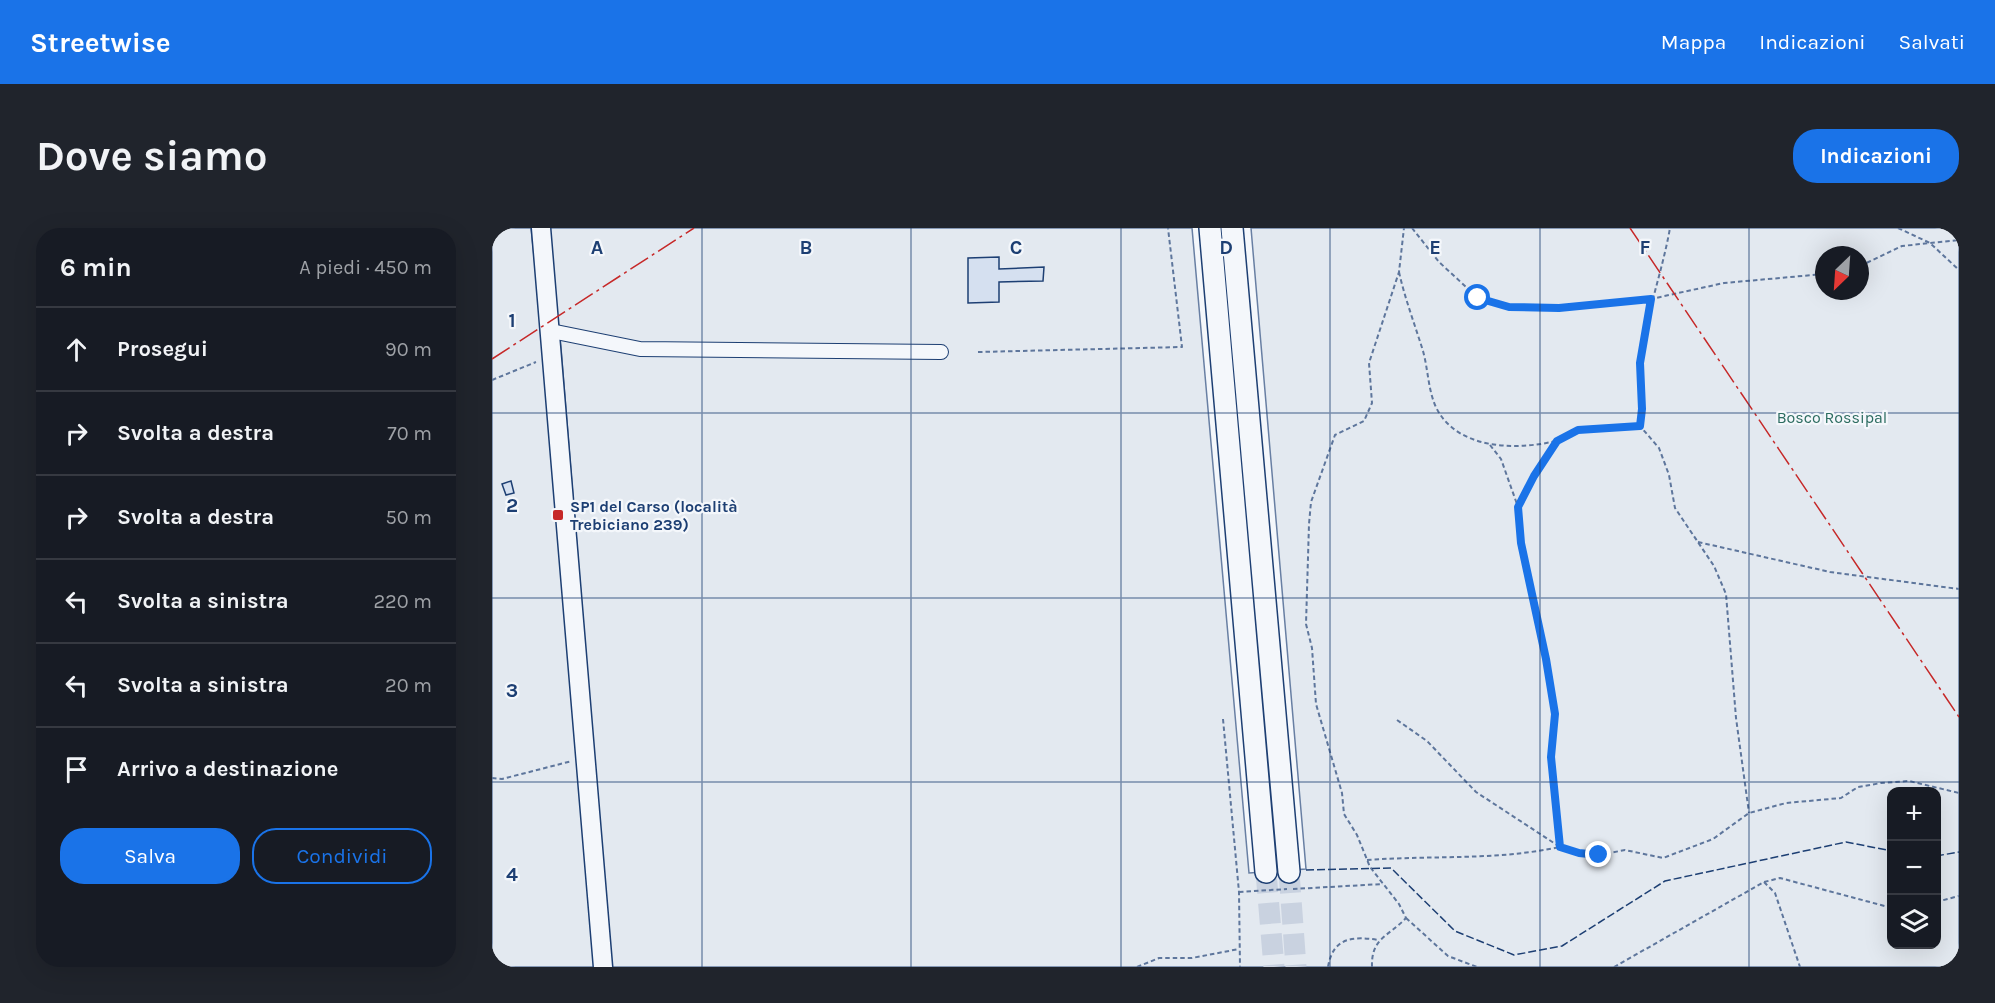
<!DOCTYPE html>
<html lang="it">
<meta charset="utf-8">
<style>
:root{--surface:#171b24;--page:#20242c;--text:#f1f3f6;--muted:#9ea1a6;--line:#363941;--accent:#1a73e8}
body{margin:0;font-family:Karla,sans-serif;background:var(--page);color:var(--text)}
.controls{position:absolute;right:18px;bottom:18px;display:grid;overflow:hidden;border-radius:12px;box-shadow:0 6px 24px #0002}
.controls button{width:54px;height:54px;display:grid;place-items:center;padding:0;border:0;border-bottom:2px solid var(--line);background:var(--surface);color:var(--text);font:30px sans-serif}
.compass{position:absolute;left:1323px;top:18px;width:54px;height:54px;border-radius:50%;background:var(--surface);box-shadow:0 6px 24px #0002;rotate:205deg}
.stop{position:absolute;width:18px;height:18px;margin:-14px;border:4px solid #1a73e8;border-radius:50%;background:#fff}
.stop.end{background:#1a73e8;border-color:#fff;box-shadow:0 2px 6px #0008}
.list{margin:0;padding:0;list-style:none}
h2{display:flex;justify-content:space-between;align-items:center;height:78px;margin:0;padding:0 24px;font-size:26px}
h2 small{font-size:20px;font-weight:400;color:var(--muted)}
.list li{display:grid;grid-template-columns:39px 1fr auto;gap:18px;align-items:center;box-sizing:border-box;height:84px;padding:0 24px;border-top:2px solid var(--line)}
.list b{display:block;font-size:22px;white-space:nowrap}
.list em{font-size:20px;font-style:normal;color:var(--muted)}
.actions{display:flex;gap:12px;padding:18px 24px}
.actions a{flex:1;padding:14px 0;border:2px solid var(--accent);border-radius:24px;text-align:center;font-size:21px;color:var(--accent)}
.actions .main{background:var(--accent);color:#fff}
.icon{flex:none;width:33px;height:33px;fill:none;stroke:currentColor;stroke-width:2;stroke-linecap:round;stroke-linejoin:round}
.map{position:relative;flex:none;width:1467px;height:739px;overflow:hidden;border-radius:24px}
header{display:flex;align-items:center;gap:36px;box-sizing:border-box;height:84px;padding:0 30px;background:var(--accent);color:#fff}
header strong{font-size:28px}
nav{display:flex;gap:33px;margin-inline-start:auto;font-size:21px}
.intro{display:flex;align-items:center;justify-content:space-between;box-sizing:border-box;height:144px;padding:0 36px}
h1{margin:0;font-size:42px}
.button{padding:15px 27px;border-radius:24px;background:var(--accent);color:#fff;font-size:21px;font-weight:700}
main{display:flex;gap:36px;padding:0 36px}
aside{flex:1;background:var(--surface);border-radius:24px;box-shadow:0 6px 24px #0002}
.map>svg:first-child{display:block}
.green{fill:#e3e9f0;stroke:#687fa3;stroke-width:1.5;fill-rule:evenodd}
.building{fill:#d5e0f0;stroke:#1d3f73;stroke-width:1.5}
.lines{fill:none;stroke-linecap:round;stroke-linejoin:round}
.highway-tunnel{stroke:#c9d2e0;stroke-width:21;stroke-dasharray:21 10;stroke-linecap:butt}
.minor-casing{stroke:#1d3f73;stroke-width:16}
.major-casing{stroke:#1d3f73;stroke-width:21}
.highway-casing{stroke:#1d3f73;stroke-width:24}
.path{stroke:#5e769c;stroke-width:2;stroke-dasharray:4.5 3;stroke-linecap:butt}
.minor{stroke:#f4f7fb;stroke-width:14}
.major{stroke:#f4f7fb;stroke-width:18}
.highway{stroke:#f4f7fb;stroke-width:21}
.fence{stroke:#1d3f73;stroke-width:1.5;stroke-dasharray:8 3;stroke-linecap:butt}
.power{stroke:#c62828;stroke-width:1.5;stroke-dasharray:21 4.5 3 4.5;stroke-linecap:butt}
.route{stroke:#1a73e8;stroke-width:8}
.grid{fill:none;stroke:#1d3f73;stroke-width:1.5;stroke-opacity:0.55}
.poi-dot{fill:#c62828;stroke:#f4f7fb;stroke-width:2}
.labels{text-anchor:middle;stroke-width:4.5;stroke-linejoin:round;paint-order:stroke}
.park-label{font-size:16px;fill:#2c6c60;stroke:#f4f7fb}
.poi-label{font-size:16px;font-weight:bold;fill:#1d3f73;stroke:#f4f7fb;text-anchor:start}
.grid-label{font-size:20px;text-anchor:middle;font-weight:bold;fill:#1d3f73;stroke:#f4f7fb;stroke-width:4.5;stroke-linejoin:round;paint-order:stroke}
</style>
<header>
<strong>Streetwise</strong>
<nav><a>Mappa</a><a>Indicazioni</a><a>Salvati</a></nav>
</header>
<div class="intro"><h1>Dove siamo</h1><a class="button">Indicazioni</a></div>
<main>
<aside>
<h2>6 min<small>A piedi · 450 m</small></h2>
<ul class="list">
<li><svg class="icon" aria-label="ahead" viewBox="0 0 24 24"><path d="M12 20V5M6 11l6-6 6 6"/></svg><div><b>Prosegui</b></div><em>90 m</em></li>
<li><svg class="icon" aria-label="right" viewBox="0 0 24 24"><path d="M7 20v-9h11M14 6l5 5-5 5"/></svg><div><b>Svolta a destra</b></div><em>70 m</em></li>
<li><svg class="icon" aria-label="right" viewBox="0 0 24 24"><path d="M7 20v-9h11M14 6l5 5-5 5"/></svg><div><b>Svolta a destra</b></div><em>50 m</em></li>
<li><svg class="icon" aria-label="left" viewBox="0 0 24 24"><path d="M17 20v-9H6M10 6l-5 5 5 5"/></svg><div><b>Svolta a sinistra</b></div><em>220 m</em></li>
<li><svg class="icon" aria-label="left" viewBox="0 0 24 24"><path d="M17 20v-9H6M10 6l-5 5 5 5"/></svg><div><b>Svolta a sinistra</b></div><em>20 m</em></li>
<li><svg class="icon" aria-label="arrive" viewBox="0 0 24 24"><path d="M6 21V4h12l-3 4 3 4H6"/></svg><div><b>Arrivo a destinazione</b></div></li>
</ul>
<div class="actions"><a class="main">Salva</a><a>Condividi</a></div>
</aside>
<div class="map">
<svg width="1467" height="739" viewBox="0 0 1467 739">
<rect width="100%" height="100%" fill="#f4f7fb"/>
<!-- green -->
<g class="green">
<path d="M0 0H39L52 122 103 739H0Z"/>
<path d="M55 0H700L757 645 814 641 759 0H1467V739H119L69 120ZM1332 27H1368V63H1332ZM1400 564H1444V716H1400Z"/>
</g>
<!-- building -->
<g class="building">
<path d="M507 29V41L552 39 551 53 507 54V74L476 75V30Z"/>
<path d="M19 253 22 265 14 267 10 256Z"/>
</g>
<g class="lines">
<!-- highway-tunnel -->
<g class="highway-tunnel">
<path d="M774 644 782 739"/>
<path d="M797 644 804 739"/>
</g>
<!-- minor casing -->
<g class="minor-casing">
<path id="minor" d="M59 103 148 121 449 124"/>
</g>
<!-- major casing -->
<g class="major-casing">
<path id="major" d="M49 0 111 739"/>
</g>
<!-- highway casing -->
<g class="highway-casing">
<g id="highway">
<path d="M718 0 774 644"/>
<path d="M740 0 797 644"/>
</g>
</g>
<!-- path -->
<g class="path">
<path d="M920 0 947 34 986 70 1017 79 1067 80 1159 71 1232 55 1332 46"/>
<path d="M1406 0 1438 15 1467 42"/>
<path d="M1368 38 1410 18 1467 12"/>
<path d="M907 44C913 71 923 97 931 123 936 141 936 160 943 177 962 221 1022 223 1064 213 1072 211 1079 203 1088 201 1107 197 1128 198 1148 198L1167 220 1177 247 1183 280 1222 338 1234 366 1244 490 1257 585"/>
<path d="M486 124 690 119 676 0"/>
<path d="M0 152 44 134"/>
<path d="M1148 198C1151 176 1146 154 1148 132 1154 87 1170 45 1178 0"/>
<path d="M998 217 1009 231 1026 279 1029 315 1054 431 1063 486 1059 529 1068 619"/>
<path d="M1026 279 1064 214"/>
<path d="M1206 314 1338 344 1467 361"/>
<path d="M731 491 747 664 748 739"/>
<path d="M905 492 935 513 984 564 1068 619 1087 625 1107 627 1133 622 1171 630 1221 611 1257 585 1294 575 1349 570 1366 559 1389 555 1417 553 1467 565"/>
<path d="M0 550 10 551 80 533"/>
<path d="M875 632C942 627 1001 633 1068 619"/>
<path d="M1272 654 1283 665 1308 739"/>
<path d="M801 661 891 656"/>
<path d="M747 664 795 661"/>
<path d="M1444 674 1467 668"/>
<path d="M914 690 956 728 985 739"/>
<path d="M645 739 667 730H700L747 721"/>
<path d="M836 739C841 709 861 708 887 712"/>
<path d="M880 739C879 710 896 709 914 690L907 676 878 639 865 607 852 586 850 565 824 476 820 420 814 396 817 296 819 274 843 207 872 193 880 175 877 135 907 44 912 0"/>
<path d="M1122 739 1272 654 1288 650 1400 680"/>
</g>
<!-- minor -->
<use href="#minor" class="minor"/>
<!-- major -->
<use href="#major" class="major"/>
<!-- highway -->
<use href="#highway" class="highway"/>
<!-- fence -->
<g class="fence">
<path d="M1444 628 1467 624"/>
<path d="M814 642 899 640 963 703 1022 727 1070 718 1173 653 1354 614 1400 623"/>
</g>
<!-- power -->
<g class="power">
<path d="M1138 0 1467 489"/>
<path d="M0 131 202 0"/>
</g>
</g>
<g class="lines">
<!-- route -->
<path class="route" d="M986 70 1017 79 1067 80 1159 71 1148 135 1150 181 1148 198 1086 202 1065 213 1042 248 1026 279 1029 315 1054 431 1063 486 1059 529 1068 619 1087 625 1107 627"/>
</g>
<!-- grid -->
<path class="grid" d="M210 0V739M419 0V739M629 0V739M838 0V739M1048 0V739M1257 0V739M0 185H1467M0 370H1467M0 554H1467"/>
<!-- markers -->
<rect class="poi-dot" x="60" y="281" width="12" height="12" rx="3"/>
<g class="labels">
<!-- park labels -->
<g class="park-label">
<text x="1340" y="195">Bosco Rossipal</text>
</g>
<!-- poi labels -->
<g class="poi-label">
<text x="78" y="284">SP1 del Carso (località<tspan x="78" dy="18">Trebiciano 239)</tspan></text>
</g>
</g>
<g class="grid-label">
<text x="105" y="26">A</text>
<text x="314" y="26">B</text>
<text x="524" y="26">C</text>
<text x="734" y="26">D</text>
<text x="943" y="26">E</text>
<text x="1153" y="26">F</text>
<text x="20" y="99">1</text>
<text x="20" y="284">2</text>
<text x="20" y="469">3</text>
<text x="20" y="653">4</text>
</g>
</svg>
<div class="controls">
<button>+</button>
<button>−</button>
<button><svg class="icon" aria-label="layers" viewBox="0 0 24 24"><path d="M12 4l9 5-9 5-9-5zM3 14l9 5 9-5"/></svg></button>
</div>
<svg class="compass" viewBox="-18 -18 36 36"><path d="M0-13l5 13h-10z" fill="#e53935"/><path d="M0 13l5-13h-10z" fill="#9ea1a6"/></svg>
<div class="stop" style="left:986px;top:70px"></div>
<div class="stop end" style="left:1107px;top:627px"></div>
</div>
</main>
